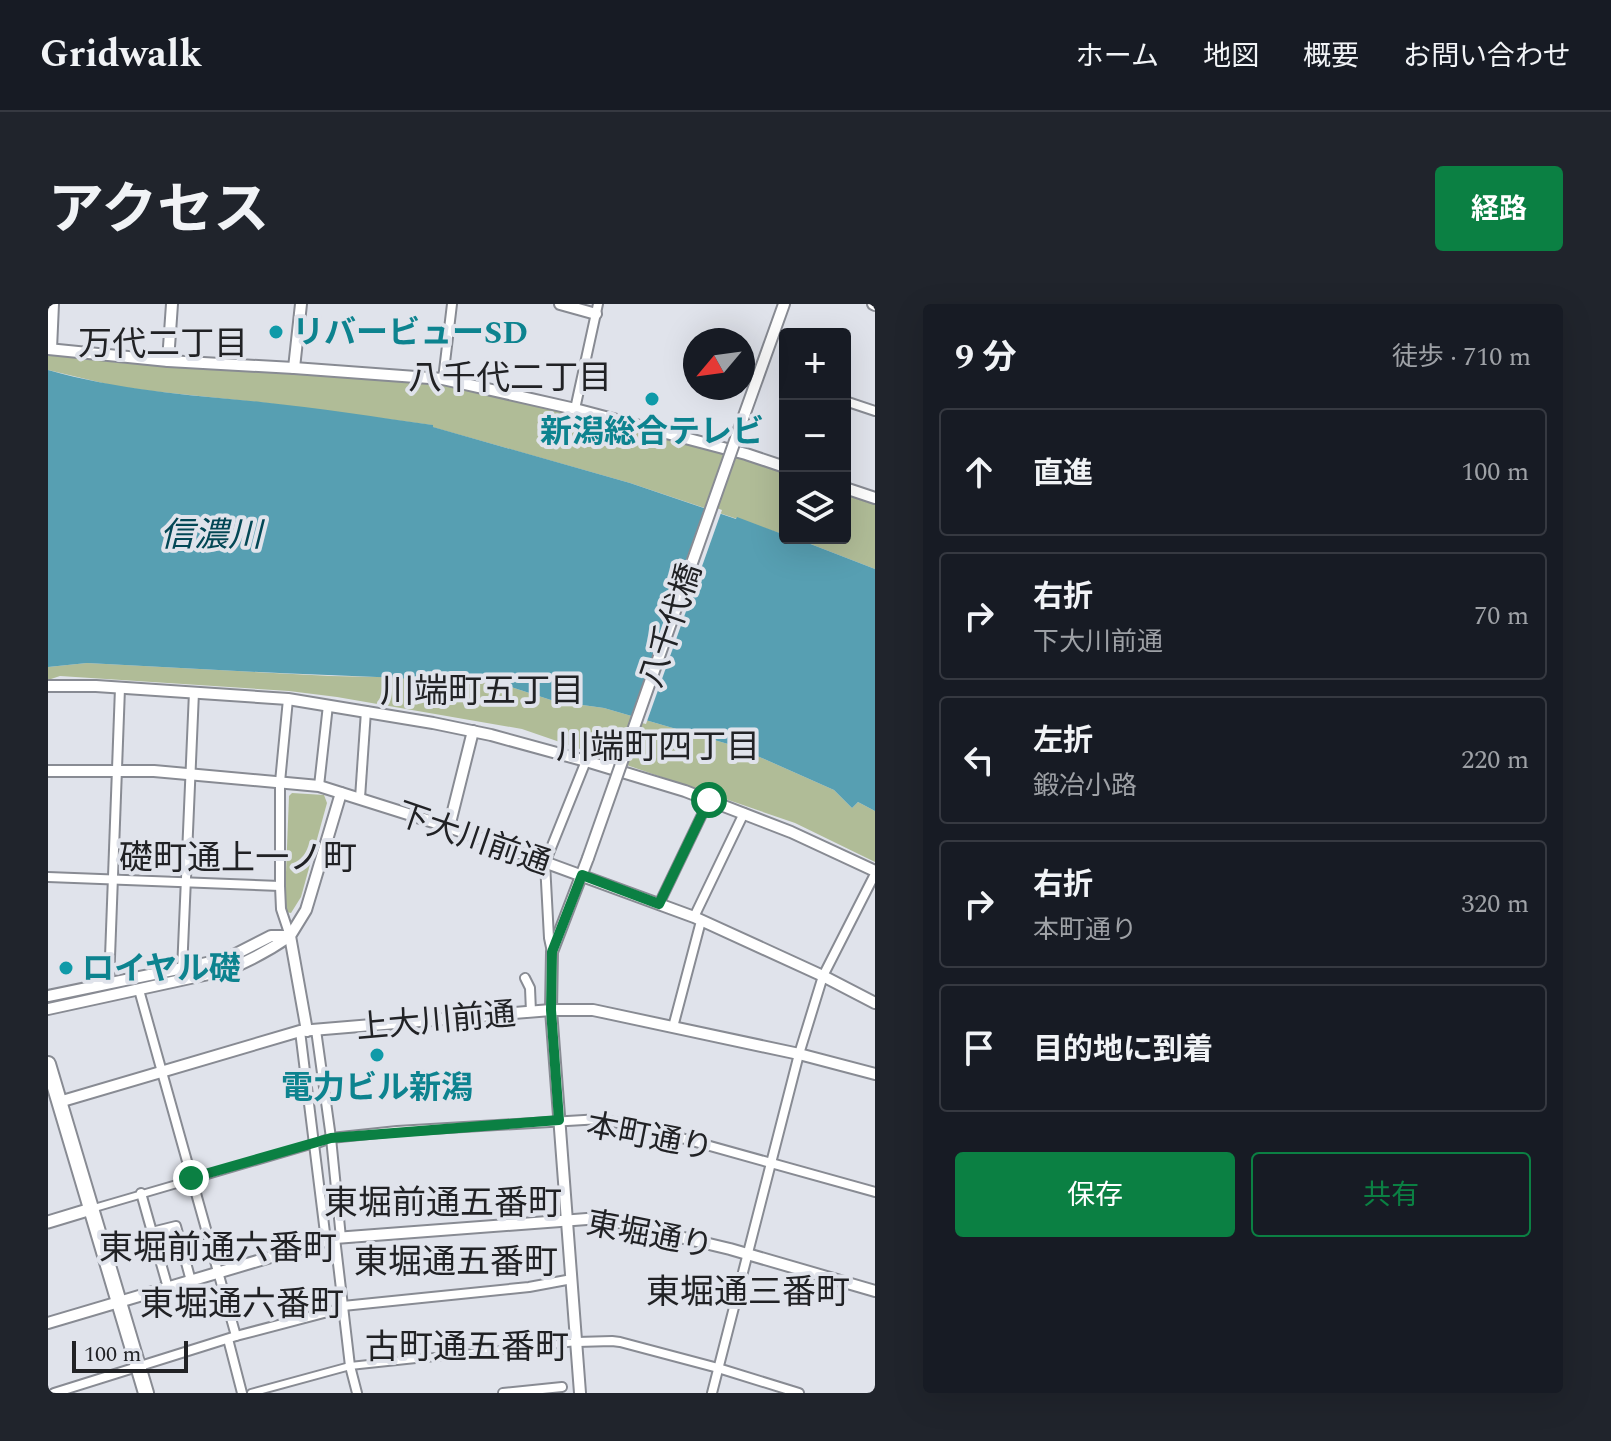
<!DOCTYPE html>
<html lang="ja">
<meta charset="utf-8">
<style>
:root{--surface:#171b24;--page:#20242c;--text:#f1f3f6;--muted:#9ea1a6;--line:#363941;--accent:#0b8043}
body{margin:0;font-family:Spectral,"Noto Sans JP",serif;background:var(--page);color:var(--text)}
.controls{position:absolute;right:24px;top:24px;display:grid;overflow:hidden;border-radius:8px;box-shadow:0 8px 32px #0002}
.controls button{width:72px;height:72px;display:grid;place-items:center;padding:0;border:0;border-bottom:2px solid var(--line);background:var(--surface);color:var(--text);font:40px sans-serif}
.compass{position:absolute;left:635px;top:24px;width:72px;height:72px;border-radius:50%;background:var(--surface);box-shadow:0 8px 32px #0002;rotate:241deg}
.scale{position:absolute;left:24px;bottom:20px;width:116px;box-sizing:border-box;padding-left:8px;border:4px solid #212225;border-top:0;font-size:22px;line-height:28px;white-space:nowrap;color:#212225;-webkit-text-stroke:6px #e0e3eb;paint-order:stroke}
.stop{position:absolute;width:24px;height:24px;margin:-18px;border:6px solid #0b8043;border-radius:50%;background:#fff}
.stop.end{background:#0b8043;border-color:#fff;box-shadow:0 2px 8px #0008}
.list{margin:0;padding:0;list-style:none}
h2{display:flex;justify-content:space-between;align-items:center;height:104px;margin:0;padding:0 32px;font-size:34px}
h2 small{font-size:26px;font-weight:400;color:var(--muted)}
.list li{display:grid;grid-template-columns:52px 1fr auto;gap:24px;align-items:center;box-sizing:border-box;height:128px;margin:0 16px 16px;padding:0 16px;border:2px solid var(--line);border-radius:8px}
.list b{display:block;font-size:30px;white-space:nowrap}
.list p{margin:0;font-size:26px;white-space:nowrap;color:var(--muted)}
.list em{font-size:26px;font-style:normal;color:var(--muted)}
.actions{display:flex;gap:16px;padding:24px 32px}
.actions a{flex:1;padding:18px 0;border:2px solid var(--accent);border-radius:8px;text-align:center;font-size:28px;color:var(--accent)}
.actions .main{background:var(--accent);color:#fff}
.icon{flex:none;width:44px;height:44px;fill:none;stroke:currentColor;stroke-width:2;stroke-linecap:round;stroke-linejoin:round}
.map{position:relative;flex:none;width:827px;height:1089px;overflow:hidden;border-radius:8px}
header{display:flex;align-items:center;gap:48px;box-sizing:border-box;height:112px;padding:0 40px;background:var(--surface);border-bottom:2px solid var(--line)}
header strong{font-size:38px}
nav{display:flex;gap:44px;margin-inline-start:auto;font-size:28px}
.intro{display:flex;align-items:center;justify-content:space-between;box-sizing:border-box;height:192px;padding:0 48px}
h1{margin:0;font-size:56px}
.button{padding:20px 36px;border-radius:8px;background:var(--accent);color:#fff;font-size:28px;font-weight:700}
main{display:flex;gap:48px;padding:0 48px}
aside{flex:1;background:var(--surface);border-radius:8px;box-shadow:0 8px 32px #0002}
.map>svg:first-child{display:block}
.green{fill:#b0bc97}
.water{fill:#579fb2}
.pier{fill:#e0e3eb}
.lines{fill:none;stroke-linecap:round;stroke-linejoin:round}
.pedestrian-casing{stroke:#888b93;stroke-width:10}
.minor-casing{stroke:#888b93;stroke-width:12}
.tertiary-casing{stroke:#888b93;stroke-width:14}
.secondary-casing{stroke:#888b93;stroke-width:15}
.trunk-casing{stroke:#888b93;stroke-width:18}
.pedestrian{stroke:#fff;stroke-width:6}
.minor{stroke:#fff;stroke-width:8}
.tertiary{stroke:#fff;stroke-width:10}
.secondary{stroke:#fff;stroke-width:11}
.trunk{stroke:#fff;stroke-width:14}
.tertiary-bridge-casing{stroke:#888b93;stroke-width:14;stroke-linecap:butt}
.tertiary-bridge{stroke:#fff;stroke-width:10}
.route{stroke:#0b8043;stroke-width:10}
.culture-dot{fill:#0f9aa8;stroke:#e0e3eb;stroke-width:3}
.labels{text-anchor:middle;stroke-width:8;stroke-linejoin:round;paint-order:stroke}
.culture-label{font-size:32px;font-weight:bold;fill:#0d838f;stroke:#e0e3eb;text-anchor:start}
.street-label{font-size:32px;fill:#212225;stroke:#e0e3eb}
.neighbourhood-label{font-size:34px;fill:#212225;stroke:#e0e3eb}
.water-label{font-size:34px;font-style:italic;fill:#034755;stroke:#e0e3eb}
</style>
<header>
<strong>Gridwalk</strong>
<nav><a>ホーム</a><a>地図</a><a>概要</a><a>お問い合わせ</a></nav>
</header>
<div class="intro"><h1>アクセス</h1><a class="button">経路</a></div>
<main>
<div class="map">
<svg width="827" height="1089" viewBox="0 0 827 1089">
<rect width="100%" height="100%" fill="#e0e3eb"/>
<!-- green -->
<g class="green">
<path d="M0 50 72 59 195 64 384 78 431 86 631 135 737 168V231L582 179 384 123V121L218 99 103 87 67 82 0 66Z"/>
<path d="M797 187 827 198V265L747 234H797Z"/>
<path d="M39 359 283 372 425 375 439 371 454 380 506 397 556 404 687 442 786 486 804 504 810 498 827 507V558L747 519 474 425 289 393 241 387 12 372 0 376V363Z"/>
<path d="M244 489 276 491 279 499 253 593 243 609 238 608 237 594 241 492Z"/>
</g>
<!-- water -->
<path class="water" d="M0 66C70 86 141 91 213 98 271 104 328 113 385 121V123L582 179 688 215 689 213 737 231V234H747L827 265V507L810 498 804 504 786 486 687 442 556 404 506 397 454 380 439 371C406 380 363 374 329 373 232 370 136 364 39 359L0 363Z"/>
<!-- pier -->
<path class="pier" d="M658 200 674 206 598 420 582 416Z"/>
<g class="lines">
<!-- pedestrian casing -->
<g class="pedestrian-casing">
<g id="pedestrian">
<path d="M43 905 266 840"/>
<path d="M203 1089 302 1062 529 1038"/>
</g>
</g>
<!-- minor casing -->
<g class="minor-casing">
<g id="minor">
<path d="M395 75 404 0"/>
<path d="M797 97 827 107"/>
<path d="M527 105 550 0"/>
<path d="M240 395 232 478V582L233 605 242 632"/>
<path d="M271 482 280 401"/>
<path d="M312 494 318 407"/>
<path d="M0 573 232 582"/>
<path d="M611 600 661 496"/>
<path d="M646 613 696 509"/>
<path d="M504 648 501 634 497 559 538 457"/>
<path d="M134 667 146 388"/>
<path d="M477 674 482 684 483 708"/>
<path d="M61 680 72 384"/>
<path d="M91 686 188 1032"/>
<path d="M625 723 653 617"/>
<path d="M268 726 283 834 293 934"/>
<path d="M252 727 278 937"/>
<path d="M267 840 283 834 349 827 553 815 619 830 827 888"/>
<path d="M93 889 104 928 128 922 143 977"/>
<path d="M104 928 120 984"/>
<path d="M287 934 302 1062 309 1089"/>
<path d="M295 1002 481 983 524 975"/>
<path d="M180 1035 194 1089"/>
<path d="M529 1038 564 1037 572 1038 670 1064 751 1089"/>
<path d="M6 1089 188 1032 295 1004"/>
<path d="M455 1089 514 1083"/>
<path d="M664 1089 751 750 775 672 827 570"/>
</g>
</g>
<!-- tertiary casing -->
<g class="tertiary-casing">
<g id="tertiary">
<path d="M512 0 548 10"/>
<path d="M825 0 827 1"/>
<path d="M0 45 120 57 246 64 395 75 527 105 698 150 737 163"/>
<path d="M3 45 5 0"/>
<path d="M120 57 124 0"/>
<path d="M246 64 253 0"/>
<path d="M688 134 736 0"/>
<path d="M797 184 827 194"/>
<path d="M0 382H48L240 395 385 419 443 431 538 457 637 487 743 528 827 567"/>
<path d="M0 467H106L271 482 401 523 646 613 775 672 827 699"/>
<path d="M401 523 425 427"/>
<path d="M0 692 178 655 223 632H242"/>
<path d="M0 705 179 666C201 657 222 646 242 632"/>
<path d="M259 727 242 632 258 606 293 489"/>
<path d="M11 798 252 727 503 706H545L751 750 827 770"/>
<path d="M0 1019 287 934 552 914 682 945 827 987"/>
<path d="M532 1089 503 706 504 648 540 554"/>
</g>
</g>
<!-- secondary casing -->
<g class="secondary-casing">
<path id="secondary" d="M0 918 43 905"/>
</g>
<!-- trunk casing -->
<g class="trunk-casing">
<path id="trunk" d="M0 760 98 1089"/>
</g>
<!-- pedestrian -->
<use href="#pedestrian" class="pedestrian"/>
<!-- minor -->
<use href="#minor" class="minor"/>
<!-- tertiary -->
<use href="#tertiary" class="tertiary"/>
<!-- secondary -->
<use href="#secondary" class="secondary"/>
<!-- trunk -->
<use href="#trunk" class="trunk"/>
<!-- tertiary-bridge casing -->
<g class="tertiary-bridge-casing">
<path id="tertiary-bridge" d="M540 554 688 134"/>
</g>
<!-- tertiary-bridge -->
<use href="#tertiary-bridge" class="tertiary-bridge"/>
</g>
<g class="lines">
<!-- route -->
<path class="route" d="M143 874 283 834 511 816 503 706 504 648 534 571 611 600 661 496"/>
</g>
<!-- markers -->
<g class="culture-dot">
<circle cx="228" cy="28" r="8"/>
<circle cx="604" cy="95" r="8"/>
<circle cx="18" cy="664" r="8"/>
<circle cx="329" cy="751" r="8"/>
</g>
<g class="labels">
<!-- culture labels -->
<g class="culture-label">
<text x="244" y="39">リバービューSD</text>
<text x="604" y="138" text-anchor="middle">新潟総合テレビ</text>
<text x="34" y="675">ロイヤル礎</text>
<text x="329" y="794" text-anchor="middle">電力ビル新潟</text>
</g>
<!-- street labels -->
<g class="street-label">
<text transform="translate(622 321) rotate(-71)" y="11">八千代橋</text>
<text transform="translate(426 534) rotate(19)" y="11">下大川前通</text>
<text transform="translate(388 716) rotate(-5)" y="11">上大川前通</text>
<text transform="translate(602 832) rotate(11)" y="11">本町通り</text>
<text transform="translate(602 930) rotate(11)" y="11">東堀通り</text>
</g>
<!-- neighbourhood labels -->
<g class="neighbourhood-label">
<text x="115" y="51">万代二丁目</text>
<text x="462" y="85">八千代二丁目</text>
<text x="434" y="398">川端町五丁目</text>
<text x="610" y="454">川端町四丁目</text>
<text x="190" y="565">礎町通上一ノ町</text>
<text x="395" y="910">東堀前通五番町</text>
<text x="170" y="955">東堀前通六番町</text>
<text x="408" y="969">東堀通五番町</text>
<text x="700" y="999">東堀通三番町</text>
<text x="194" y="1011">東堀通六番町</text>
<text x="419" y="1054">古町通五番町</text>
</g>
<!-- water labels -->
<g class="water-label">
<text x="163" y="242">信濃川</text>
</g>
</g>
</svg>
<div class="controls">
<button>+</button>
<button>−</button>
<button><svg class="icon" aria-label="layers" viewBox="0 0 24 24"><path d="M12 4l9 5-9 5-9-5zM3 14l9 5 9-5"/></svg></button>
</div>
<svg class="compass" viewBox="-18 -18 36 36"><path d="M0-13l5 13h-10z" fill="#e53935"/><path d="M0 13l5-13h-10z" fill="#9ea1a6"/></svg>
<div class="scale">100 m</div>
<div class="stop" style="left:661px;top:496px"></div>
<div class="stop end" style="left:143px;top:874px"></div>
</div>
<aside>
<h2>9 分<small>徒歩 · 710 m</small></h2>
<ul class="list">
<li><svg class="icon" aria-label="ahead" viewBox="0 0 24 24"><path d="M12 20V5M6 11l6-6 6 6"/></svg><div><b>直進</b></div><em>100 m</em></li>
<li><svg class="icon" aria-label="right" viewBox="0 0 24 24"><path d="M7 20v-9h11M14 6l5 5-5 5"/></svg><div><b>右折</b><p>下大川前通</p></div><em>70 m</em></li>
<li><svg class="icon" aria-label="left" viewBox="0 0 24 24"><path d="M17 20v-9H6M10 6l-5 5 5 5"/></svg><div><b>左折</b><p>鍛冶小路</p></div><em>220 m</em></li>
<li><svg class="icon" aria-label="right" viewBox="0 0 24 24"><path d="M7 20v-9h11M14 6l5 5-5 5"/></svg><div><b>右折</b><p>本町通り</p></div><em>320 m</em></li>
<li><svg class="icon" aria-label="arrive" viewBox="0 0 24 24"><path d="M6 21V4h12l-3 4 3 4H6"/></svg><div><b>目的地に到着</b></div></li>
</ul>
<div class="actions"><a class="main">保存</a><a>共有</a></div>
</aside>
</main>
